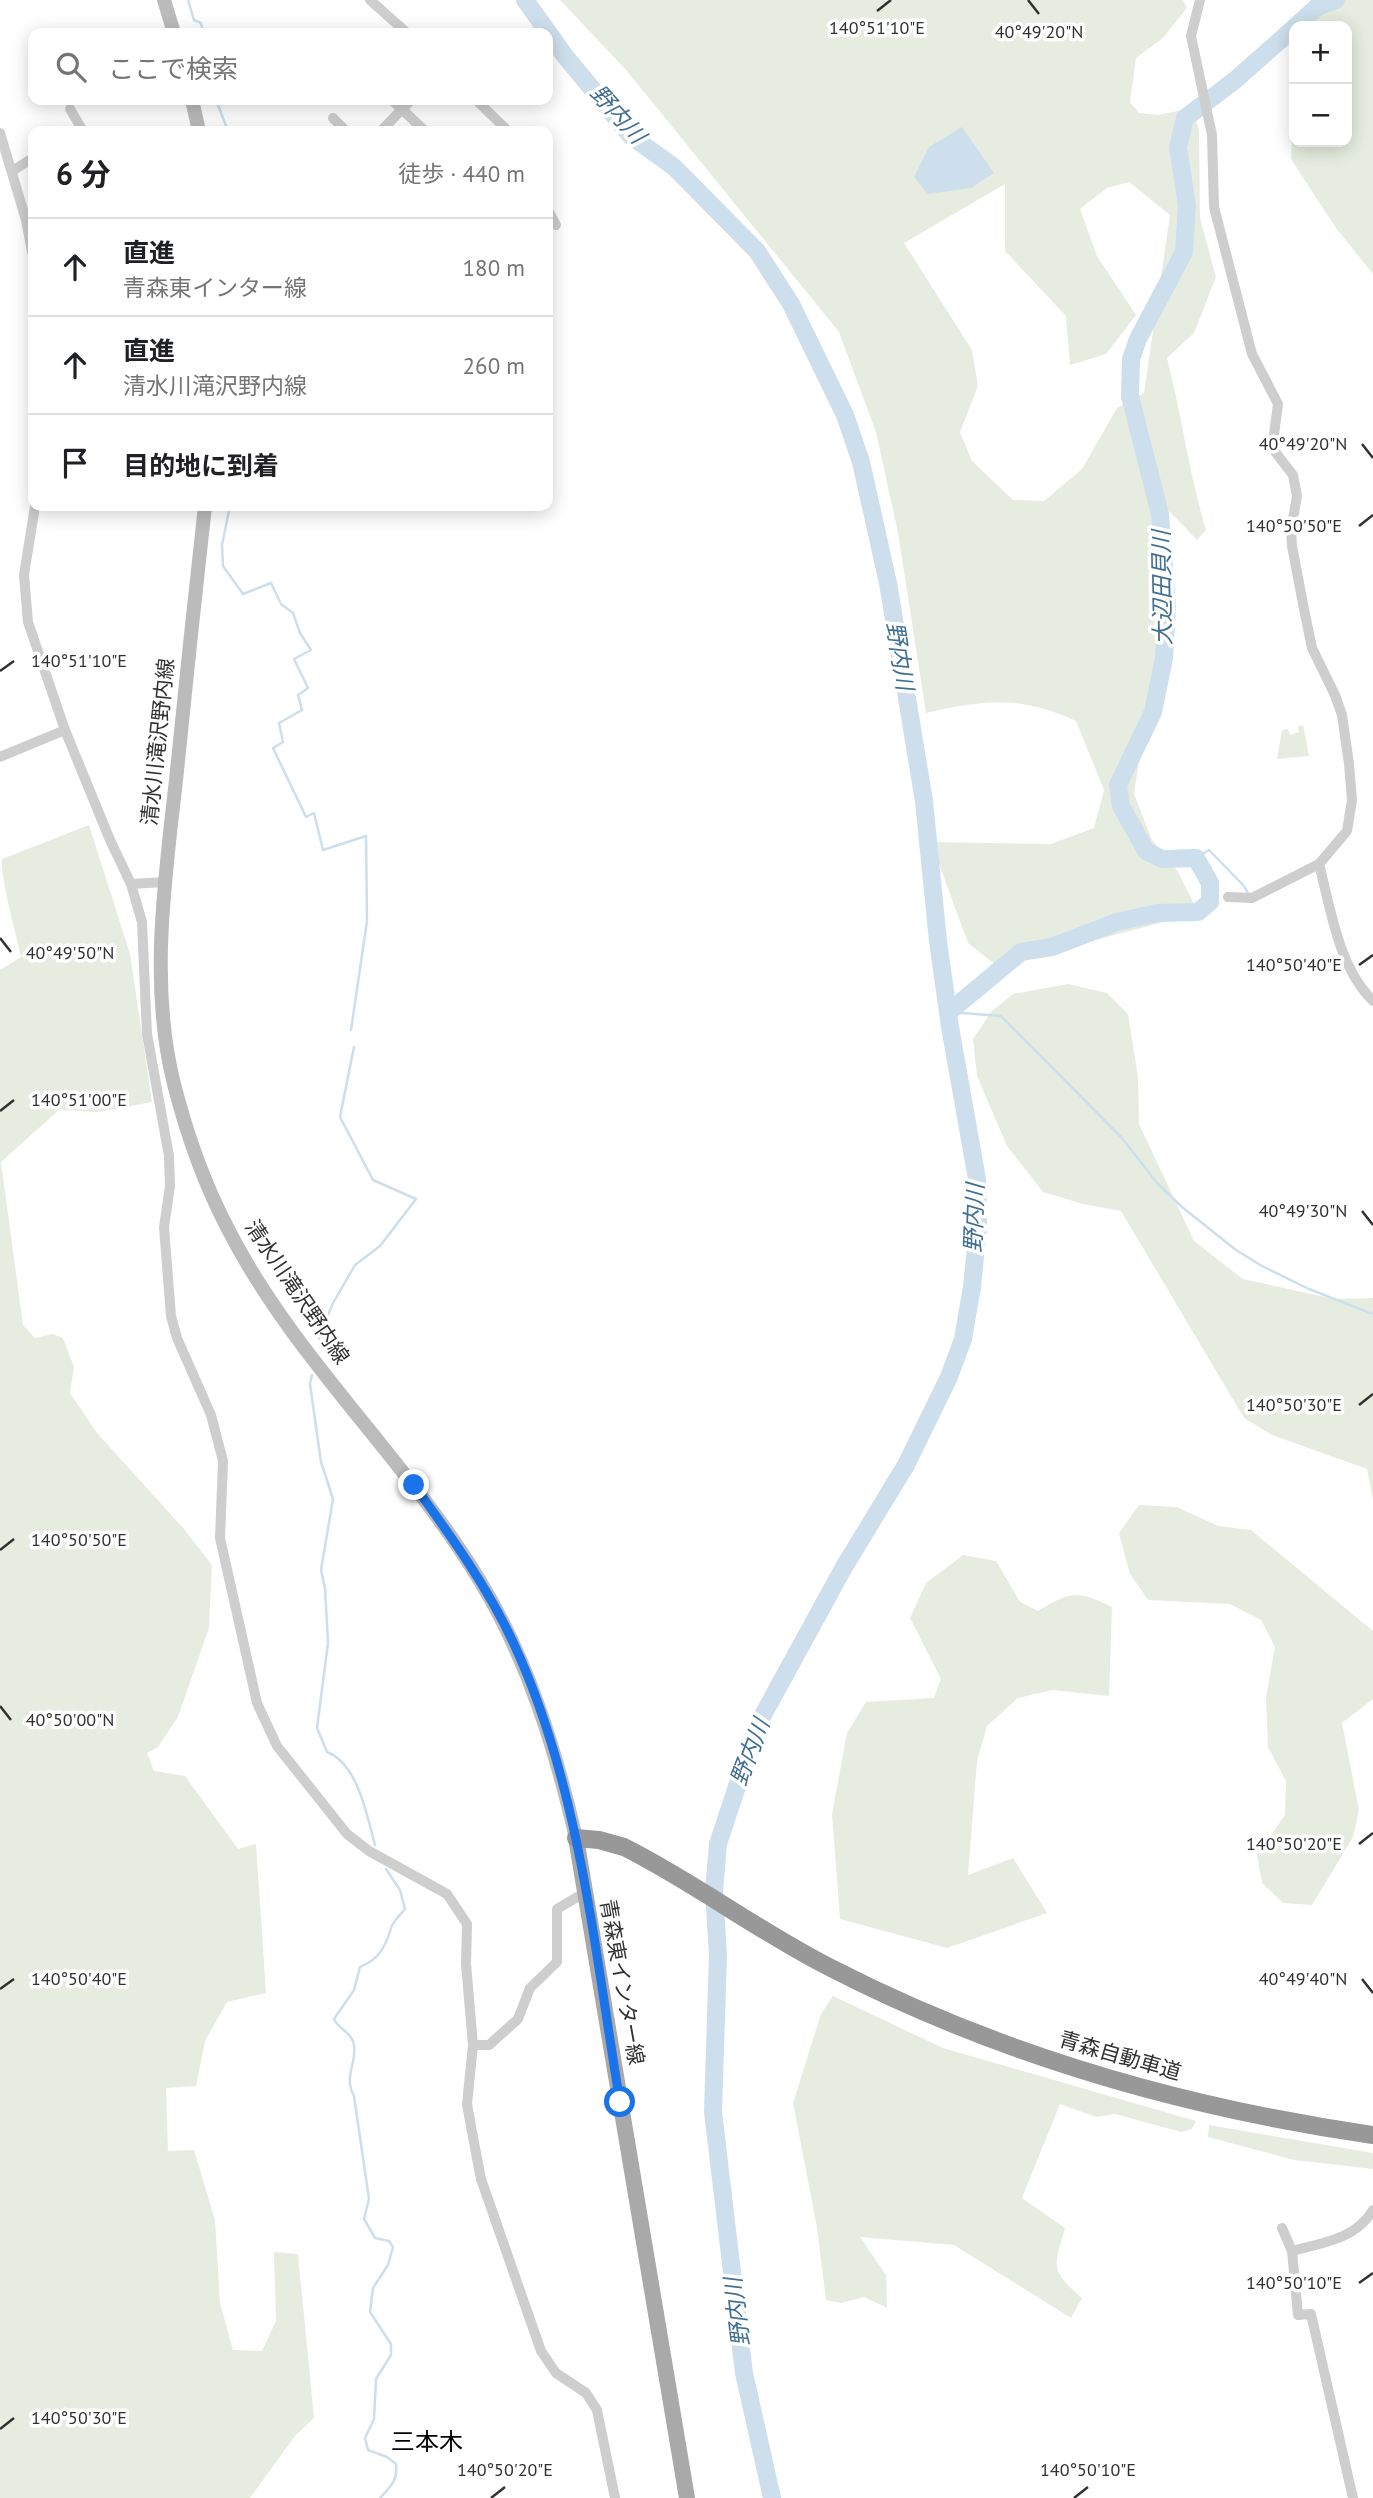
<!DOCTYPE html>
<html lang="ja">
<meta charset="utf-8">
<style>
:root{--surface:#fff;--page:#f2f2f2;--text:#202124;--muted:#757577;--line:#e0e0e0}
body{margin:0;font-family:"PT Sans","Noto Sans JP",sans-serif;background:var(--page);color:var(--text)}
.controls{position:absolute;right:21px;top:21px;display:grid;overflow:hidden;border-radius:14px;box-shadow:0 4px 18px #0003}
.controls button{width:63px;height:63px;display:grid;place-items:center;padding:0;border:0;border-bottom:2px solid var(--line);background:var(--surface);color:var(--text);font:35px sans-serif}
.stop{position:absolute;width:21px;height:21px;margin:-16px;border:5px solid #1a73e8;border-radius:50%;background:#fff}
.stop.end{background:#1a73e8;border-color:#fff;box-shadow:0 2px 7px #0008}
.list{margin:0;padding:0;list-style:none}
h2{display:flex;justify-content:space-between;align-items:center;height:91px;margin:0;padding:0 28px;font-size:30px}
h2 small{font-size:23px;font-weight:400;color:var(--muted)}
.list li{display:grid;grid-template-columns:46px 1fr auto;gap:21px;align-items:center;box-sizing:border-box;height:98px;padding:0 28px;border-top:2px solid var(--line)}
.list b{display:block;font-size:26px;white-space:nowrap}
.list p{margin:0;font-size:23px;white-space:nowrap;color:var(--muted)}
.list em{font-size:23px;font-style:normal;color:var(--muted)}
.icon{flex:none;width:38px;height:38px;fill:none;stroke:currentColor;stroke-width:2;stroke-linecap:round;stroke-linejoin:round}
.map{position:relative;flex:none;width:1373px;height:2498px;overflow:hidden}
.search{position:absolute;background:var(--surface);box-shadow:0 4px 18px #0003;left:28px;top:28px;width:525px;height:77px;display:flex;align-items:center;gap:18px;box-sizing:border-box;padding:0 24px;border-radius:14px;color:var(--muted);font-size:26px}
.panel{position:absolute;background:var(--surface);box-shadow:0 4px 18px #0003;left:28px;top:126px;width:525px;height:385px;border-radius:14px}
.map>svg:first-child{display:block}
.green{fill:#e6ede0;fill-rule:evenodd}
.water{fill:#cddfec}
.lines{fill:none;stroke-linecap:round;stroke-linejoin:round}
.stream{stroke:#cddfec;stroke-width:2.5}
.river{stroke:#cddfec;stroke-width:18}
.street{stroke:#cecece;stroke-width:10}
.secondary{stroke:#bbb;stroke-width:14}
.primary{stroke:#a9a9a9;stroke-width:16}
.highway{stroke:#989898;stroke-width:18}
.route{stroke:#1a73e8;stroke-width:9}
.ticks{fill:none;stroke:#313131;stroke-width:2.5}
.labels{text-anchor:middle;stroke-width:7;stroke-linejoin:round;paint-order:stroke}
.street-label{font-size:21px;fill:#313131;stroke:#fff}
.water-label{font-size:23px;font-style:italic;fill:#406f91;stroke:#fff}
.quarter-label{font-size:24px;fill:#000;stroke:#fff}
.ticks-label{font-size:18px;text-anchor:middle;fill:#313131;stroke:#fff;stroke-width:7;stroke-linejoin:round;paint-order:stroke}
</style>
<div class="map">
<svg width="1373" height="2498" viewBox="0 0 1373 2498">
<rect width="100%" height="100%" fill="#fff"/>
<!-- green -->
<g class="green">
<path d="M560 0H1183L1187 8 1163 38 1136 58 1130 102 1139 113 1158 115 1192 108 1199 130 1200 218 1216 277 1194 333 1167 358C1182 416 1189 474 1206 530L1197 540 1145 486 1160 544 1167 632 1143 735 1134 794 1152 840 1177 870 1195 906 1179 918 997 966 968 943 931 842 1051 844 1094 828 1104 790 1076 721C1019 695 985 700 926 713L898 533 876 432 839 332 627 71ZM1129 182 1170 215 1144 393 1117 408 1082 469 1044 501 1013 500 972 461 960 432 978 386 972 350 904 243 1005 184V251L1066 316 1070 365 1106 354 1136 315 1097 256 1080 209 1107 188Z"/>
<path d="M1331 0H1373V274L1336 228 1291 159 1294 85V142H1347V26H1307Z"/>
<path d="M1303 725 1309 756 1277 759 1282 730 1288 729 1290 735 1299 732 1298 726Z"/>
<path d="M89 825 130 954 152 1102 98 1112 59 1110 1 1162 23 1325 35 1338 53 1334 63 1338 74 1367 70 1393 97 1433 184 1529 212 1565 209 1628 178 1717 158 1747 147 1753 154 1771 185 1776 238 1849 256 1844 266 1993 227 2002 205 2041 196 2086 166 2088 168 2151 194 2150 215 2220 220 2303 233 2350 262 2351 276 2321 274 2252 298 2254 314 2418 295 2436 250 2498H0V970L21 957C16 933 0 877 2 859Z"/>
<path d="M1068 984 1107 993 1128 1014 1138 1077 1139 1124 1194 1241 1243 1279 1334 1299 1373 1298V1500L1367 1469 1272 1435 1244 1418 1121 1211 1083 1204 1043 1192 1007 1146 977 1076 973 1039 992 1011 1013 994Z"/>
<path d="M1139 1505 1177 1507 1218 1526 1251 1530 1373 1631V1699L1342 1723 1359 1810 1353 1837 1312 1905 1283 1903 1262 1883 1257 1855 1285 1815 1286 1781 1268 1747 1266 1697 1275 1647 1261 1620 1230 1604 1148 1600 1130 1574 1119 1533Z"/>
<path d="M963 1555 996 1561 1020 1602 1038 1611C1071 1591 1077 1590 1112 1607L1109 1696 1052 1690 1018 1698 987 1726 977 1761 968 1875 1013 1858 1047 1913 947 1948 840 1919 832 1814 847 1733 866 1702 934 1698 941 1679 910 1618 926 1583Z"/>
<path d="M833 1996 943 2048 1196 2121 1192 2129 1181 2132 1115 2114 1096 2117 1060 2104 1022 2198 1065 2228C1054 2268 1049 2269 1082 2298L1071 2318 954 2245 860 2237 886 2275 887 2308 864 2297 841 2303 826 2300 817 2228 793 2103 821 2014Z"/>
<path d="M1209 2125 1373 2153V2169L1294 2160 1208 2137Z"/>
</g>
<!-- water -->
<path class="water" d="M962 127 994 173 971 188 928 194 914 177 929 147Z"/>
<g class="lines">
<!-- stream -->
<g class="stream">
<path d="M188 0 194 20 201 23 203 33"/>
<path d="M216 100 228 131"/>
<path d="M230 506 222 545 223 566 243 594 271 583 281 604 293 613 300 633 311 650 294 659 308 688 298 695 302 710 279 723 283 742 273 748 306 817 314 813 323 850 366 836 367 921 351 1030"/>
<path d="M1196 858 1209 850 1244 886 1249 895"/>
<path d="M949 1012 1001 1016 1122 1138 1157 1183 1182 1207 1236 1250 1262 1266 1309 1289 1373 1314"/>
<path d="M319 1339 332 1305 355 1265 380 1246 416 1199 373 1180 340 1117 354 1047"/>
<path d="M312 1375 310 1384 321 1462 333 1499 321 1570 325 1588 328 1643 317 1728 327 1752C358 1764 367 1816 375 1845"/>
<path d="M380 2498C390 2487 398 2481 396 2464L387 2457 368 2450 365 2438 374 2419 376 2379 391 2355V2344L370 2312 373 2288 388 2265 393 2247 389 2241 375 2238 364 2219 369 2199 354 2096C343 2076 357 2064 354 2045 352 2032 338 2029 334 2019L354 1990 360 1967C380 1959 386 1945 391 1928 393 1921 401 1914 405 1909L400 1890 386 1869"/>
</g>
<!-- river -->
<g class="river">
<path d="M525 0 565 56 631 136 674 167 757 251 791 304 845 415 861 462 888 583 924 801 938 941 950 1027 977 1179 978 1227 972 1287 963 1339 949 1377 906 1465 844 1567 757 1726 718 1844 714 1891 718 1955 713 2112 744 2373 772 2498"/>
<path d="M1296 26 1317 7 1336 0"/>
<path d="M949 1012 1021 952 1052 947 1117 922 1157 913 1198 912 1210 902V883L1196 858 1162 859 1146 851 1121 806 1118 785 1153 712 1164 658 1167 606 1160 514 1130 396 1131 359 1138 339 1184 252 1187 206 1178 147 1185 118 1234 81 1294 28"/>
</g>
<!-- street -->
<g class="street">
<path d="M370 0 407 33"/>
<path d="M1200 0 1191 36 1212 135 1214 207 1252 354 1278 404 1273 442 1276 453 1293 475 1297 496 1291 530 1292 546 1304 609 1312 648 1335 695 1342 715 1349 764 1352 800 1347 831 1319 864C1331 910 1338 966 1373 1001"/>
<path d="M392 100 425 131"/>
<path d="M476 100 508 131"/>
<path d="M70 109 83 131"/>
<path d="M333 118 346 131"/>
<path d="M381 131 411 100"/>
<path d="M0 133 26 220 33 257"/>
<path d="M12 171 33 158"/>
<path d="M548 210 556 225"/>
<path d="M35 506 24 575 28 622 65 730 110 840 131 884 142 922 147 1034 169 1156 170 1186 164 1227 171 1316 177 1338 211 1415 223 1461 220 1538 257 1703 277 1746 347 1834 369 1851 447 1894 467 1924 466 1964 473 2045 467 2104 472 2132 481 2179 541 2351 556 2373 586 2393 597 2410 615 2498"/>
<path d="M0 757 65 730"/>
<path d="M131 884 165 882"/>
<path d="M1228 897 1252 898 1319 864"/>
<path d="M473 2045H489L518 2019 530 1988 557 1962V1909L584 1893"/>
<path d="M1282 2228 1292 2251C1322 2243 1356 2239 1373 2210"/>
<path d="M1292 2251 1298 2315 1311 2314 1353 2498"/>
</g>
<!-- secondary -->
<g class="secondary">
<path d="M164 0 174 33"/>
<path d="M192 100 199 131"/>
<path d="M205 506C195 597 185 689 176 780 165 879 149 985 174 1084 186 1131 204 1183 227 1227 292 1356 405 1457 480 1581 528 1660 555 1748 576 1838"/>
</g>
<!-- primary -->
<path class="primary" d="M576 1838 687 2498"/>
<!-- highway -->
<path class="highway" d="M576 1838 599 1840 624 1847C694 1882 758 1931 829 1967 998 2054 1185 2108 1373 2135"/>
</g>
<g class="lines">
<!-- route -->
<path class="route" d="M414 1485C450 1535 487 1586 513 1642 580 1786 594 1948 620 2102"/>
</g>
<!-- ticks -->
<path class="ticks" d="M1028 0 1039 14M877 11 891 0M1362 444 1373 458M1359 526 1373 515M0 671 14 661M0 938 11 952M1359 965 1373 955M0 1111 14 1100M1362 1211 1373 1225M1359 1405 1373 1394M0 1550 14 1539M0 1706 11 1720M1359 1844 1373 1833M1362 1979 1373 1993M0 1989 14 1979M1359 2283 1373 2273M0 2429 14 2418M491 2498 505 2487M1074 2498 1088 2487"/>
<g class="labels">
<!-- street labels -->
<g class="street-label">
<text transform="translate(158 742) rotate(-84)" y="7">清水川滝沢野内線</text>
<text transform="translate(297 1292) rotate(56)" y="7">清水川滝沢野内線</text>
<text transform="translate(622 1982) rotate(80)" y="7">青森東インター線</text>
<text transform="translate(1120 2056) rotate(16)" y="7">青森自動車道</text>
</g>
<!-- water labels -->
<g class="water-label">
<text transform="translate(618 114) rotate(48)" y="8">野内川</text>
<text transform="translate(1162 588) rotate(-91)" y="8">大辺田貝川</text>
<text transform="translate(900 656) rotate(81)" y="8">野内川</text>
<text transform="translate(974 1218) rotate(-88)" y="8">野内川</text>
<text transform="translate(750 1752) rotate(-69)" y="8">野内川</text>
<text transform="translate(737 2312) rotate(-97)" y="8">野内川</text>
</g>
<!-- quarter labels -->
<g class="quarter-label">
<text x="427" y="2450">三本木</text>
</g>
</g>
<g class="ticks-label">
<text x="877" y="34">140°51'10"E</text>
<text x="1039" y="38">40°49'20"N</text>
<text x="1303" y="450">40°49'20"N</text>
<text x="1294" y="532">140°50'50"E</text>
<text x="79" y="667">140°51'10"E</text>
<text x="70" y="959">40°49'50"N</text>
<text x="1294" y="971">140°50'40"E</text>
<text x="79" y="1106">140°51'00"E</text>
<text x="1303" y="1217">40°49'30"N</text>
<text x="1294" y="1411">140°50'30"E</text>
<text x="79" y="1546">140°50'50"E</text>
<text x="70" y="1726">40°50'00"N</text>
<text x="1294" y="1850">140°50'20"E</text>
<text x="79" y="1985">140°50'40"E</text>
<text x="1303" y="1985">40°49'40"N</text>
<text x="1294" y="2289">140°50'10"E</text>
<text x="79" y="2424">140°50'30"E</text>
<text x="505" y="2476">140°50'20"E</text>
<text x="1088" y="2476">140°50'10"E</text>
</g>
</svg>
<div class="controls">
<button>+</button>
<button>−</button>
</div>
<div class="stop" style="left:620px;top:2102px"></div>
<div class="stop end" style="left:414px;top:1485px"></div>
<div class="search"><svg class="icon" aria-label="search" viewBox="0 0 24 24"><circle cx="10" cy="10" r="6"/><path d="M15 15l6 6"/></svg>ここで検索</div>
<section class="panel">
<h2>6 分<small>徒歩 · 440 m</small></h2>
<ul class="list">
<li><svg class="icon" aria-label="ahead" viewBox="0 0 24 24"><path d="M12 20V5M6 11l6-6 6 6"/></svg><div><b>直進</b><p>青森東インター線</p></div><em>180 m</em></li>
<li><svg class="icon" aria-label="ahead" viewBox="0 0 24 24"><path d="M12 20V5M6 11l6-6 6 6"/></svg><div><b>直進</b><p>清水川滝沢野内線</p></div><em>260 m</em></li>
<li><svg class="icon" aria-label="arrive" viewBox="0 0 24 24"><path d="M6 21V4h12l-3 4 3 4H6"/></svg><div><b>目的地に到着</b></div></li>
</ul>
</section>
</div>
